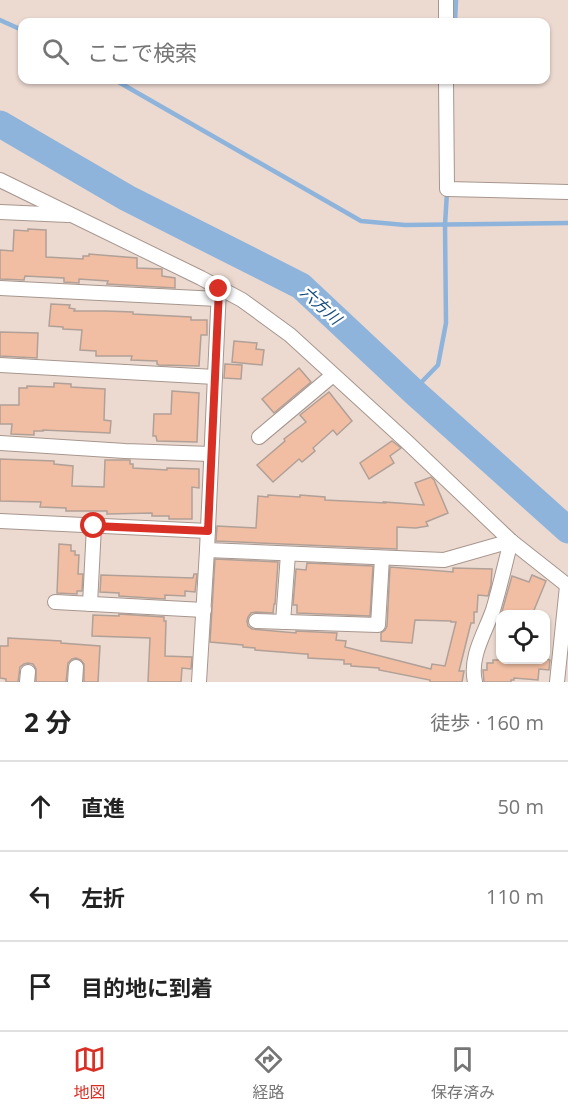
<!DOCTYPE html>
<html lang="ja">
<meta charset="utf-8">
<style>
:root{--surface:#fff;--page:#f6f6f6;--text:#222;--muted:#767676;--line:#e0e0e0;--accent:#d93025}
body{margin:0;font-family:"Open Sans","Noto Sans JP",sans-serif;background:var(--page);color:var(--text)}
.controls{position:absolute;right:18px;bottom:18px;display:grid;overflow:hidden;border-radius:12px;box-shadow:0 2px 4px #0004}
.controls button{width:54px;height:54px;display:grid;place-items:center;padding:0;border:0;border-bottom:2px solid var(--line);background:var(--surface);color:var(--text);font:30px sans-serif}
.stop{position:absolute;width:18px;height:18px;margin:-14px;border:4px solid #d93025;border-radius:50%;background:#fff}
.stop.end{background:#d93025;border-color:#fff;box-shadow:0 2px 6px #0008}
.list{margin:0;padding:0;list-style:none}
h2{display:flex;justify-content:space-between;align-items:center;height:78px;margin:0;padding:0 24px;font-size:26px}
h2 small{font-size:20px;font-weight:400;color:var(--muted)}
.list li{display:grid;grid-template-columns:39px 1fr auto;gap:18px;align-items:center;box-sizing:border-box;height:90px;padding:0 24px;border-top:2px solid var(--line)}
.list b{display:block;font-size:22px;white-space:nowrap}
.list em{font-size:20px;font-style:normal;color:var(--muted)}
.icon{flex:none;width:33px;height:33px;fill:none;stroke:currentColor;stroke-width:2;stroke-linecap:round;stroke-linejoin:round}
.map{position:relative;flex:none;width:568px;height:682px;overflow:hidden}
.search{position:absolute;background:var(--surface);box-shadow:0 2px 4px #0004;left:18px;right:18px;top:18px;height:66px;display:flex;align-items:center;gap:15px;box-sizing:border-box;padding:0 21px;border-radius:12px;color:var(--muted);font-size:22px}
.sheet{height:348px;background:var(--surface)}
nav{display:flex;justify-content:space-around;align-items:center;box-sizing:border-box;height:84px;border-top:2px solid var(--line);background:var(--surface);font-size:16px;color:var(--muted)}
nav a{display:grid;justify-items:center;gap:3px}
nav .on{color:var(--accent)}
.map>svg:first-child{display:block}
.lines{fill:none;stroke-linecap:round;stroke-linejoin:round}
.stream{stroke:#8fb4dc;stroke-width:4.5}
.river{stroke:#8fb4dc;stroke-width:27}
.building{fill:#f1bea3;stroke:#b1a097;stroke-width:1.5}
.street-casing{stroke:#a7968e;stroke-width:16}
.street{stroke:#fff;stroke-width:14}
.route{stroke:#d93025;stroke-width:8}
.labels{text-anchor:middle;stroke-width:5;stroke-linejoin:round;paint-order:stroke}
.water-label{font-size:16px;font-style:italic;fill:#13497a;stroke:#fff}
</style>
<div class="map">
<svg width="568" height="682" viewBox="0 0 568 682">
<rect width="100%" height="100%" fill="#ecdad1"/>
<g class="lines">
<!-- stream -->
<g class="stream">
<path d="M0 20 22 30"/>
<path d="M455 22 456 0"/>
<path d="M115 80 361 221 405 225 568 223"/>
<path d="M413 391 438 365 446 323 445 225 447 192"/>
</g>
<!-- river -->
<path class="river" d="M0 124 127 198 301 286 413 391 568 530"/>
</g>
<!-- building -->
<g class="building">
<path d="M28 229 46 230V257L83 259V256H89V254L137 258V268L162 269V276L175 278V288L107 284 108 281 79 279V283L64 282V278L25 276 24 280 0 279V250L13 251 14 230 28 231Z"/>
<path d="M51 304 70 305 69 308 75 309 74 311H105L133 312V314L191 317V320H207V335H201L199 366 159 365 157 364V361L131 360 132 356H96V351L80 350 82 330 63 329V327L49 326Z"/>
<path d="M0 332 38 333 37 358 0 356Z"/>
<path d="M234 341 257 343 256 349 264 350 262 365 232 362Z"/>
<path d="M225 364 242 365 241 379 224 378Z"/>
<path d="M299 368 311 382 274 413 262 399Z"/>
<path d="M54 383 71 384V387L105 389 104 420 111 421 110 433 43 430V431H34V435L11 434 12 424H0V405H19V388H27V386L54 387Z"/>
<path d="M172 391 199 393 197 442 157 441 156 436H153L154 414H171Z"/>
<path d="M329 392 352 421 337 435 333 430 313 448 315 451 302 462 299 459 273 482 257 465 285 441 284 439 306 422 300 415Z"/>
<path d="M392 441 401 448 390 456 394 463 369 479 360 463Z"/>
<path d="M0 459 54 461V464L73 466 72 486 104 487 105 460H130V464H133V468L167 470V468L199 469V488L192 487V519H169V516H152V513L107 514V511H66V508L40 507 41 502 0 501Z"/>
<path d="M431 477 434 480 448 513 426 522 428 526 416 528 397 527V549L216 541 217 526 256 528 258 496 268 497V495L300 497V495L325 497V500L385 503 384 502 424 505 415 483Z"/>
<path d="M59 544 71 545V551H75V555H79L78 574H83L82 591H77V594L57 593Z"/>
<path d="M215 559 278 562 275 604H274L273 613 256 612 251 613 248 617 247 621 248 626 252 629 296 633V631L337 633 336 640 346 641 345 647 431 669 432 664 445 666 456 622H451V621L415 620 412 643 381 641V633L385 630 387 626 390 567 453 572V568L492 569 491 585 488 596 478 595 477 612H474V623H471L459 671H464L462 682H430V680L379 670V668L351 666V664H344V660L308 658V654H305L255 650V648L243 647V645L210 642Z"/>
<path d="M307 563 373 566 370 616 297 613V605H293L296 569 306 570Z"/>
<path d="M194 574H197L195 592 185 591V596L165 595V599L119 596V593L100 592 101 575 193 578Z"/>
<path d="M532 575 546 581 532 615H501L512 576 529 582Z"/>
<path d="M119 614 164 617V621H166L165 656 192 657 191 669 182 668 181 682H148L150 638 92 636 93 615 119 616Z"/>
<path d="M8 638 61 641V643L100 646 98 682H84V664L81 660 76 658 72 659 68 663 66 682H36V669L33 664 28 663 24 664 20 667 18 682H6V679L0 678V646H8Z"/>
<path d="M493 660 546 659 550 660 549 670 539 669 538 680 514 678V680H511V682H484L483 670H487V663H493Z"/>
</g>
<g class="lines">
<!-- street casing -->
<g class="street-casing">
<g id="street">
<path d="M446 0V22"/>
<path d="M446 80 447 189 568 192"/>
<path d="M0 180 201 278 242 300 290 335 406 441 511 541 568 586"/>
<path d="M0 212 68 215"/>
<path d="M0 288 218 299"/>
<path d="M0 365 215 377"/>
<path d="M259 437 333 375"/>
<path d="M0 443 125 451 211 454"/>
<path d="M0 521 208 531"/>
<path d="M207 550 444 560 511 541"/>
<path d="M55 602 204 610"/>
<path d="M90 604 94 526"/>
<path d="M256 621 378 625 382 558"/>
<path d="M283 622 288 554"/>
<path d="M27 682 28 672"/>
<path d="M75 682 76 667"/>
<path d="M199 682 207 550 219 289"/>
<path d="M475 682C469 657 485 633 493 610 500 587 505 564 511 541"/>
<path d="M557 682 567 586"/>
</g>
</g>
<!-- street -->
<use href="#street" class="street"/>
</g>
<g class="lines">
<!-- route -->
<path class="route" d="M94 526 208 531 219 289"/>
</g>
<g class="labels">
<!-- water labels -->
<g class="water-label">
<text transform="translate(321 305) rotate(42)" y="6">六方川</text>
</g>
</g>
</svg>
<div class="controls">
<button><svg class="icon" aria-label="locate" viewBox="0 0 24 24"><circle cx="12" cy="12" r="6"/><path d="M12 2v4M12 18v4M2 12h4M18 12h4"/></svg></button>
</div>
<div class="stop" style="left:94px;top:526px"></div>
<div class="stop end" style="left:219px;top:289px"></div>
<div class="search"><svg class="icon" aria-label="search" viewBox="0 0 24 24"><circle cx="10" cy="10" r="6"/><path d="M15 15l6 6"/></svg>ここで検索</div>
</div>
<section class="sheet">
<h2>2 分<small>徒歩 · 160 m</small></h2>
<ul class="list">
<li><svg class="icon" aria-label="ahead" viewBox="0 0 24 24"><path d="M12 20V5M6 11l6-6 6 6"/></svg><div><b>直進</b></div><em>50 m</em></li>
<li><svg class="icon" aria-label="left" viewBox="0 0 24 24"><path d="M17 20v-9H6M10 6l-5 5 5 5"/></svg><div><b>左折</b></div><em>110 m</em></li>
<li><svg class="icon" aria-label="arrive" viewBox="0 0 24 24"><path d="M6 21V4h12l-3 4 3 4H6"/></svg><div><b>目的地に到着</b></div></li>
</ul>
</section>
<nav>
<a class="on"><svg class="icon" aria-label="map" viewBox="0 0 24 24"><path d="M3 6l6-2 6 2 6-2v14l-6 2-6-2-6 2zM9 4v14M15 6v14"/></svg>地図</a>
<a><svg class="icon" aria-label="directions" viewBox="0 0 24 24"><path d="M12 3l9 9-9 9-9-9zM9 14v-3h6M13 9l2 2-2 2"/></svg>経路</a>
<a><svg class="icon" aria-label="saved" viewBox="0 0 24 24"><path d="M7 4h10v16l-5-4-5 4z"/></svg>保存済み</a>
</nav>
